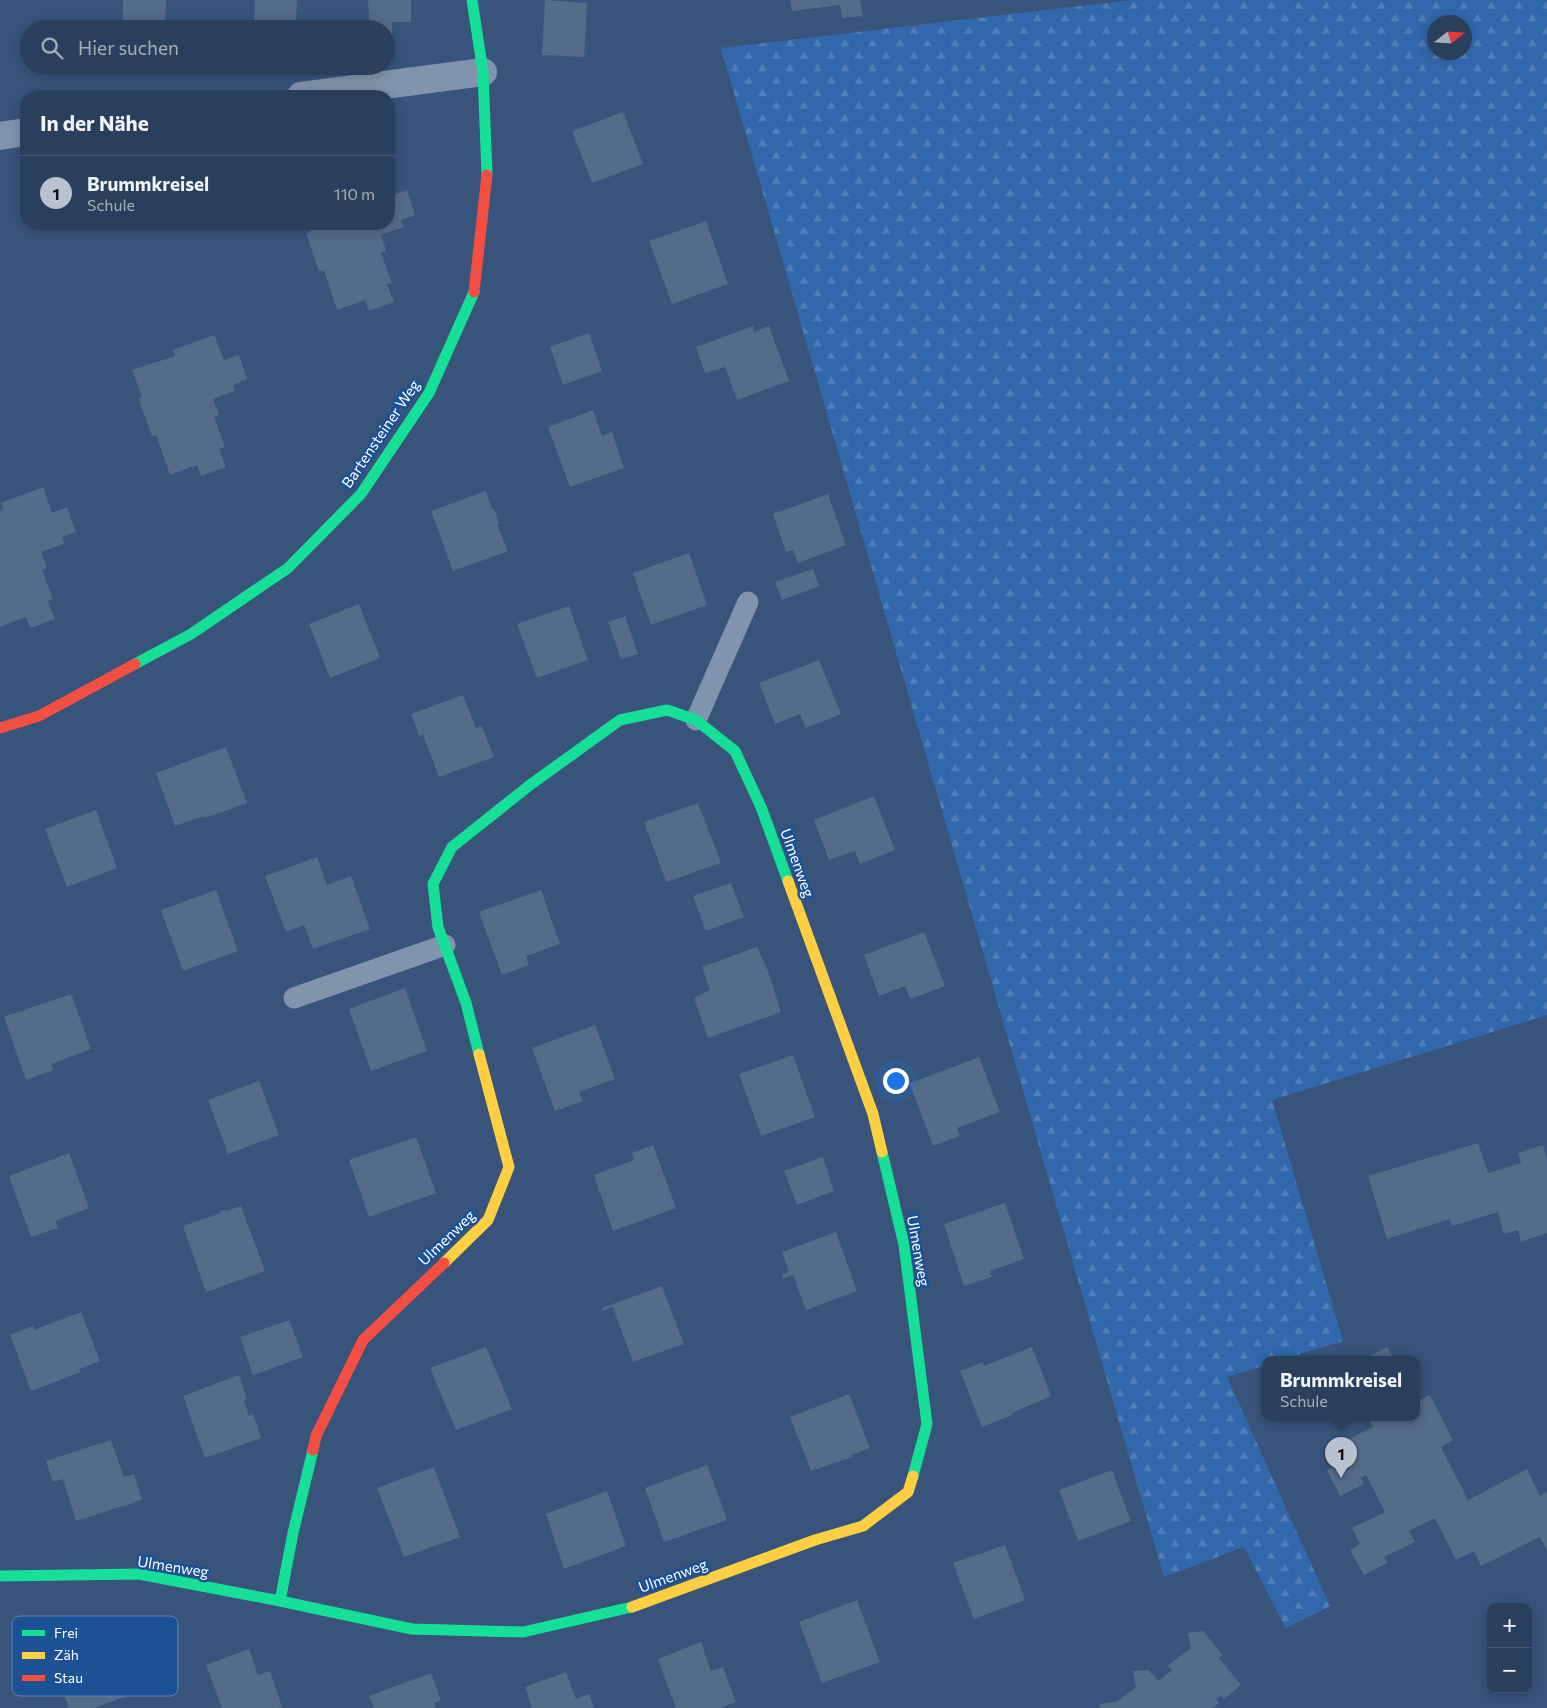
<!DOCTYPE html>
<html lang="de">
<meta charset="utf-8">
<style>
:root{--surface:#2a3f5c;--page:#364a65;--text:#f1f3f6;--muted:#a5afbb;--line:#465872;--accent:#b9c3d0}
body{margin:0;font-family:Commissioner,sans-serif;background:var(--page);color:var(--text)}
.controls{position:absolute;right:15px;bottom:15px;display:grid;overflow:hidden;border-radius:10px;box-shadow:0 2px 12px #0003}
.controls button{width:45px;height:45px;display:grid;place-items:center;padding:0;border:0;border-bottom:1px solid var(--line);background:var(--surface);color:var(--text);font:25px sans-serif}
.compass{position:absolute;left:1427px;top:15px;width:45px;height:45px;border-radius:50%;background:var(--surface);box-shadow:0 2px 12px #0003;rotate:73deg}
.you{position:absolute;left:895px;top:1080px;width:18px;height:18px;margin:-12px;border:4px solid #fff;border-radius:50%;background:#1a73e8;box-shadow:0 0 0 8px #1a73e833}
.badge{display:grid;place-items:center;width:32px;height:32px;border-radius:50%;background:var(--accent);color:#111;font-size:16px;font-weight:700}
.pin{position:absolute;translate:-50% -41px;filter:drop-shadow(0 1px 2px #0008)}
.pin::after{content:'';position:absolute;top:26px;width:18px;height:15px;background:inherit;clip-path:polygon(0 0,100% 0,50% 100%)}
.popup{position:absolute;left:1262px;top:1356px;width:158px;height:65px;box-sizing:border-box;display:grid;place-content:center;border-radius:10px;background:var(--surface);filter:drop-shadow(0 1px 4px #0005);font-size:16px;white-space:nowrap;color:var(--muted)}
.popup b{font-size:19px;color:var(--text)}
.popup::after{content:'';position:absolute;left:50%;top:100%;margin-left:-10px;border:10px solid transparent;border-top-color:var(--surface)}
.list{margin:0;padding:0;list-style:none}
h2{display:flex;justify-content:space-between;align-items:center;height:65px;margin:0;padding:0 20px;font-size:21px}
h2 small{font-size:16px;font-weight:400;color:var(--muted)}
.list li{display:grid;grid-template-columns:32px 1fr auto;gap:15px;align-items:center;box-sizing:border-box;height:75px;padding:0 20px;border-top:1px solid var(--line)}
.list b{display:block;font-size:19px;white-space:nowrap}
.list p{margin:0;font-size:16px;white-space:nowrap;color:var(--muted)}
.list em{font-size:16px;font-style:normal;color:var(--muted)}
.icon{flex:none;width:28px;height:28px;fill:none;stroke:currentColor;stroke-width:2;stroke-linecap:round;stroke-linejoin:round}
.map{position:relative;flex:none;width:1547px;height:1708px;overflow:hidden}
.search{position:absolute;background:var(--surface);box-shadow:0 2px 12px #0003;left:20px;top:20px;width:375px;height:55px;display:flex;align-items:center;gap:12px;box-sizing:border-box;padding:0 18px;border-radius:28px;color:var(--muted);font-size:19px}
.panel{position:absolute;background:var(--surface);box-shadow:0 2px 12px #0003;left:20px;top:90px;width:375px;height:140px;border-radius:20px}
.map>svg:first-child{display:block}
.forest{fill:url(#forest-firs);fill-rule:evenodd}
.building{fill:#546b89}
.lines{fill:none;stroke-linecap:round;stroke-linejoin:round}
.lane{stroke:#8194ad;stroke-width:21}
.street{stroke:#8194ad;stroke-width:28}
.fast{stroke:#16e098;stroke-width:11}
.slow{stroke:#ffcf43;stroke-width:11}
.jam{stroke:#f24e42;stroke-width:11}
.labels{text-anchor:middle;stroke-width:5;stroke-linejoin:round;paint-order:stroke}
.street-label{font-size:15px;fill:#fff;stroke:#1c5196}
.key{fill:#1c5196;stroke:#6085b6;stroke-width:1}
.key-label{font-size:14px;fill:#fff}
</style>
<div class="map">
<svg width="1547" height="1708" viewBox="0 0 1547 1708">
<defs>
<pattern id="forest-firs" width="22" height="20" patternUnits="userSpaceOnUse" patternTransform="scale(1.25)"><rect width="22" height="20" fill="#3168ac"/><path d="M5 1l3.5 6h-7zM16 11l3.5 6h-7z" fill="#507fb8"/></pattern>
</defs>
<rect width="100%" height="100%" fill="#38547a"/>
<!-- forest -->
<path class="forest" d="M1132 0H1547V1015L1272 1100 1343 1341 1284 1359H1266V1365L1227 1377 1330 1606 1286 1628 1244 1547 1164 1577 721 48ZM1434 22H1464V52H1434Z"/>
<!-- building -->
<g class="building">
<path d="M123 0H166L165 29H123Z"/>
<path d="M255 0H297L296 29H254Z"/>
<path d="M368 0H411V22H392V35H386V29H370Z"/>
<path d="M545 0 587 3 584 57 542 55Z"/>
<path d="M790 0H860L863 16 842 18 840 5 792 11Z"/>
<path d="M623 112 643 164 592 183 572 131Z"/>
<path d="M389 187 392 196 407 190 415 215 401 220 404 227 381 235 386 251 381 253 392 283 387 284 394 302 369 311 365 300 337 310 324 270 319 271 306 233 310 232 307 224H389Z"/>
<path d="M706 221 728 284 672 304 649 241Z"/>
<path d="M753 326 754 332 769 326 789 381 737 400 725 367 705 373 696 347Z"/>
<path d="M589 333 602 371 563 385 550 347Z"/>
<path d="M214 335 224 360 239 355 247 379 233 385 235 391 213 399 219 415 214 417 225 447 219 449 226 467 201 476 197 465 170 475 156 435 152 436 138 398 142 397 132 370 175 356 173 350Z"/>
<path d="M593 410 602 436 612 432 624 468 570 487 548 427Z"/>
<path d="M43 487 52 513 67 507 76 532 62 537 64 544 41 552 47 568 42 570 53 599 48 601 55 619 30 628 26 617 0 627V510L3 509 1 503Z"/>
<path d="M486 491 492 509H494L499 523 497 524 508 551 453 571 431 511Z"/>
<path d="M828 494 846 545 798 563 793 550 786 552 773 514Z"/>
<path d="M689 553 707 605 651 625 633 573Z"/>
<path d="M813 569 819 586 782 600 775 582Z"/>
<path d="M359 604 380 658 330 678 309 624Z"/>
<path d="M569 606 588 660 537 678 517 624Z"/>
<path d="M625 616 638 654 621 659 608 622Z"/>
<path d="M819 660 841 714 806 728 800 714 775 724 759 683Z"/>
<path d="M463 695 476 728 482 726 494 757 439 777 423 735 419 736 411 714Z"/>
<path d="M226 747 247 803 205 818 204 816 175 826 156 773Z"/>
<path d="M874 796 895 850 860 864 855 851 829 860 814 820Z"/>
<path d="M698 803 721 863 666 882 644 822Z"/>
<path d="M96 810 117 868 67 887 45 829Z"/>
<path d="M317 857 327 885 351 876 370 929 313 949 304 925 286 932 265 876Z"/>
<path d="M731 883 744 917 706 931 693 896Z"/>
<path d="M216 890 238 951 183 971 161 910Z"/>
<path d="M541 890 560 944 526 956 529 965 502 975 479 912Z"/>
<path d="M924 932 945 986 910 999 905 986 879 996 864 955Z"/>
<path d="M757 947 768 971 781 1012 708 1038 694 998 710 990 702 967Z"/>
<path d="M405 988 427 1051 371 1071 349 1009Z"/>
<path d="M71 994 91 1049 51 1064 54 1070 26 1080 4 1017Z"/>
<path d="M595 1025 615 1079 579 1092 583 1101 555 1111 532 1048Z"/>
<path d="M793 1055 815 1117 761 1136 739 1074Z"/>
<path d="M979 1057 1000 1112 957 1128 960 1136 933 1146 909 1082 911 1083Z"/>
<path d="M259 1081 279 1135 228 1154 208 1100Z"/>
<path d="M416 1137 436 1193 369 1217 349 1160Z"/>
<path d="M1478 1143 1488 1173 1521 1163 1518 1153 1543 1145 1547 1159V1233L1521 1242 1518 1230 1504 1234 1498 1212 1452 1226 1450 1219 1387 1239 1368 1176Z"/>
<path d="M653 1145 676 1208 613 1231 594 1175 634 1160 632 1153Z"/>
<path d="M69 1153 89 1208 55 1221 58 1228 31 1237 9 1176Z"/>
<path d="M823 1157 834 1191 797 1205 784 1171Z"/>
<path d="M1005 1203 1024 1259 990 1271 992 1277 964 1286 944 1224Z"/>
<path d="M241 1206 265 1271 206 1292 183 1226 221 1213 220 1211 226 1210V1211Z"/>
<path d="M836 1232 857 1291 806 1310 793 1275 783 1279 782 1275 789 1272 782 1252Z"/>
<path d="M662 1286 684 1344 633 1362 613 1307 602 1311V1308Z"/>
<path d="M81 1312 100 1361 79 1369 81 1372 31 1391 10 1335 33 1326 34 1330Z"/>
<path d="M289 1320 303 1357 253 1375 240 1337Z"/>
<path d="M486 1347 512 1409 456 1430 430 1368Z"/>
<path d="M1032 1347 1051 1396 1012 1413V1415L982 1427 960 1371 983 1362 984 1366Z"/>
<path d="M1387 1347 1394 1359H1364Z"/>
<path d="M239 1375 247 1399 244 1400 249 1416 253 1414 261 1438 205 1458 183 1396Z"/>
<path d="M849 1394 870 1448 851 1455 852 1457 811 1471 790 1417Z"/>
<path d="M1430 1395 1453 1440 1441 1447 1468 1500 1527 1469 1540 1496 1547 1492V1550L1540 1537 1481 1566 1474 1551 1456 1560 1435 1518 1409 1531 1415 1542 1384 1557 1387 1563 1364 1575 1350 1550 1360 1544 1352 1528 1385 1512 1366 1475 1361 1478 1364 1484 1340 1496 1327 1470 1337 1465 1329 1449 1373 1427 1367 1417H1416V1402Z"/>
<path d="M111 1440 124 1477 134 1474 142 1500 76 1521 63 1479 53 1482 46 1461Z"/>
<path d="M707 1465 727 1520 664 1542 645 1488Z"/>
<path d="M434 1467 460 1537 404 1557 377 1488Z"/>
<path d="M1112 1470 1131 1521 1078 1541 1059 1490Z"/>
<path d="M607 1491 626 1546 564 1569 546 1514Z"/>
<path d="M1005 1545 1025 1600 974 1619 953 1563Z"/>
<path d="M857 1600 880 1662 822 1683 799 1622Z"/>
<path d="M108 1617 118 1644 109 1647 127 1696 94 1708H69L44 1641Z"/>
<path d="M1203 1631 1223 1655 1219 1658 1241 1685 1224 1699 1221 1696 1216 1699 1219 1703 1213 1708H1100L1099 1704 1114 1702 1115 1703 1136 1687 1133 1671 1148 1670 1159 1681 1172 1670 1167 1666 1191 1648 1188 1633Z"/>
<path d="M701 1642 711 1671 723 1667 736 1702 720 1708H676L658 1659Z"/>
<path d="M249 1649 258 1675 270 1671 282 1707 278 1708H222L206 1665Z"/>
<path d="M566 1672 576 1699 589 1694 594 1708H532L525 1687Z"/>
<path d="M431 1673 441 1700 434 1703 436 1708H374L369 1696Z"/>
</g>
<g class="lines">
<!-- lane -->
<g class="lane">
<path d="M696 720 748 602"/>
<path d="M294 998 445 945"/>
</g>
<!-- street -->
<g class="street">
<path d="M301 96 483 72"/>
<path d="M0 136 26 132"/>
</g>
<!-- fast -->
<g class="fast">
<path d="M472 0 483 72 487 175"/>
<path d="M135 664 191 634 288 568 361 494 429 393 474 292"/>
<path d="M479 1054 466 1003 438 927 433 884 452 847 530 785 620 720 667 710 696 720 735 751 761 807 788 881"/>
<path d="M882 1152 904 1245 927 1424 913 1476"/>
<path d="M0 1576 139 1574 280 1601 412 1629 523 1632 632 1607"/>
<path d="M280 1601 293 1533 313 1450"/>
</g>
<!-- slow -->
<g class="slow">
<path d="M788 881 873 1114 882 1152"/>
<path d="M444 1263 488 1220 509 1167 479 1054"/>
<path d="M632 1607 815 1540 863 1526 908 1492 913 1476"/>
</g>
<!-- jam -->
<g class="jam">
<path d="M474 292 487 175"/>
<path d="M0 728 39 716 135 664"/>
<path d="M313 1450 316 1436 363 1340 444 1263"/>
</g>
</g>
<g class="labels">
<!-- street labels -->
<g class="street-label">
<text transform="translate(381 434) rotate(-56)" y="5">Bartensteiner Weg</text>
<text transform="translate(797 863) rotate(70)" y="5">Ulmenweg</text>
<text transform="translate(447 1238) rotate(-44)" y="5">Ulmenweg</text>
<text transform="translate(918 1251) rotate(80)" y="5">Ulmenweg</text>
<text transform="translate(173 1567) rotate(9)" y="5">Ulmenweg</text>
<text transform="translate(673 1576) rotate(-20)" y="5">Ulmenweg</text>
</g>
</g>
<!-- legend -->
<rect x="12" y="1616" width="166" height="80" rx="8" class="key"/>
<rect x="22" y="1630" width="23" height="6" fill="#16e098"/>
<rect x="22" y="1652" width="23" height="7" fill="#ffcf43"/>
<rect x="22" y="1675" width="23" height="6" fill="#f24e42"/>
<g class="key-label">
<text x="54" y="1638">Frei</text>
<text x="54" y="1660">Zäh</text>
<text x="54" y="1683">Stau</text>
</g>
</svg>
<div class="controls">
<button>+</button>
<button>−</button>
</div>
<svg class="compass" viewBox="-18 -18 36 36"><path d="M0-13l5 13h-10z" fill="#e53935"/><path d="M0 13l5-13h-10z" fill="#a5afbb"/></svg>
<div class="you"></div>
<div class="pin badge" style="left:1341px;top:1478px">1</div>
<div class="popup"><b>Brummkreisel</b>Schule</div>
<div class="search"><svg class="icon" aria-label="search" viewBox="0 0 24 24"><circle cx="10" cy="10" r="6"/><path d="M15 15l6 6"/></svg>Hier suchen</div>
<section class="panel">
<h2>In der Nähe<small></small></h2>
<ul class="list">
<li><span class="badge">1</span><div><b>Brummkreisel</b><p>Schule</p></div><em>110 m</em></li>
</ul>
</section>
</div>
